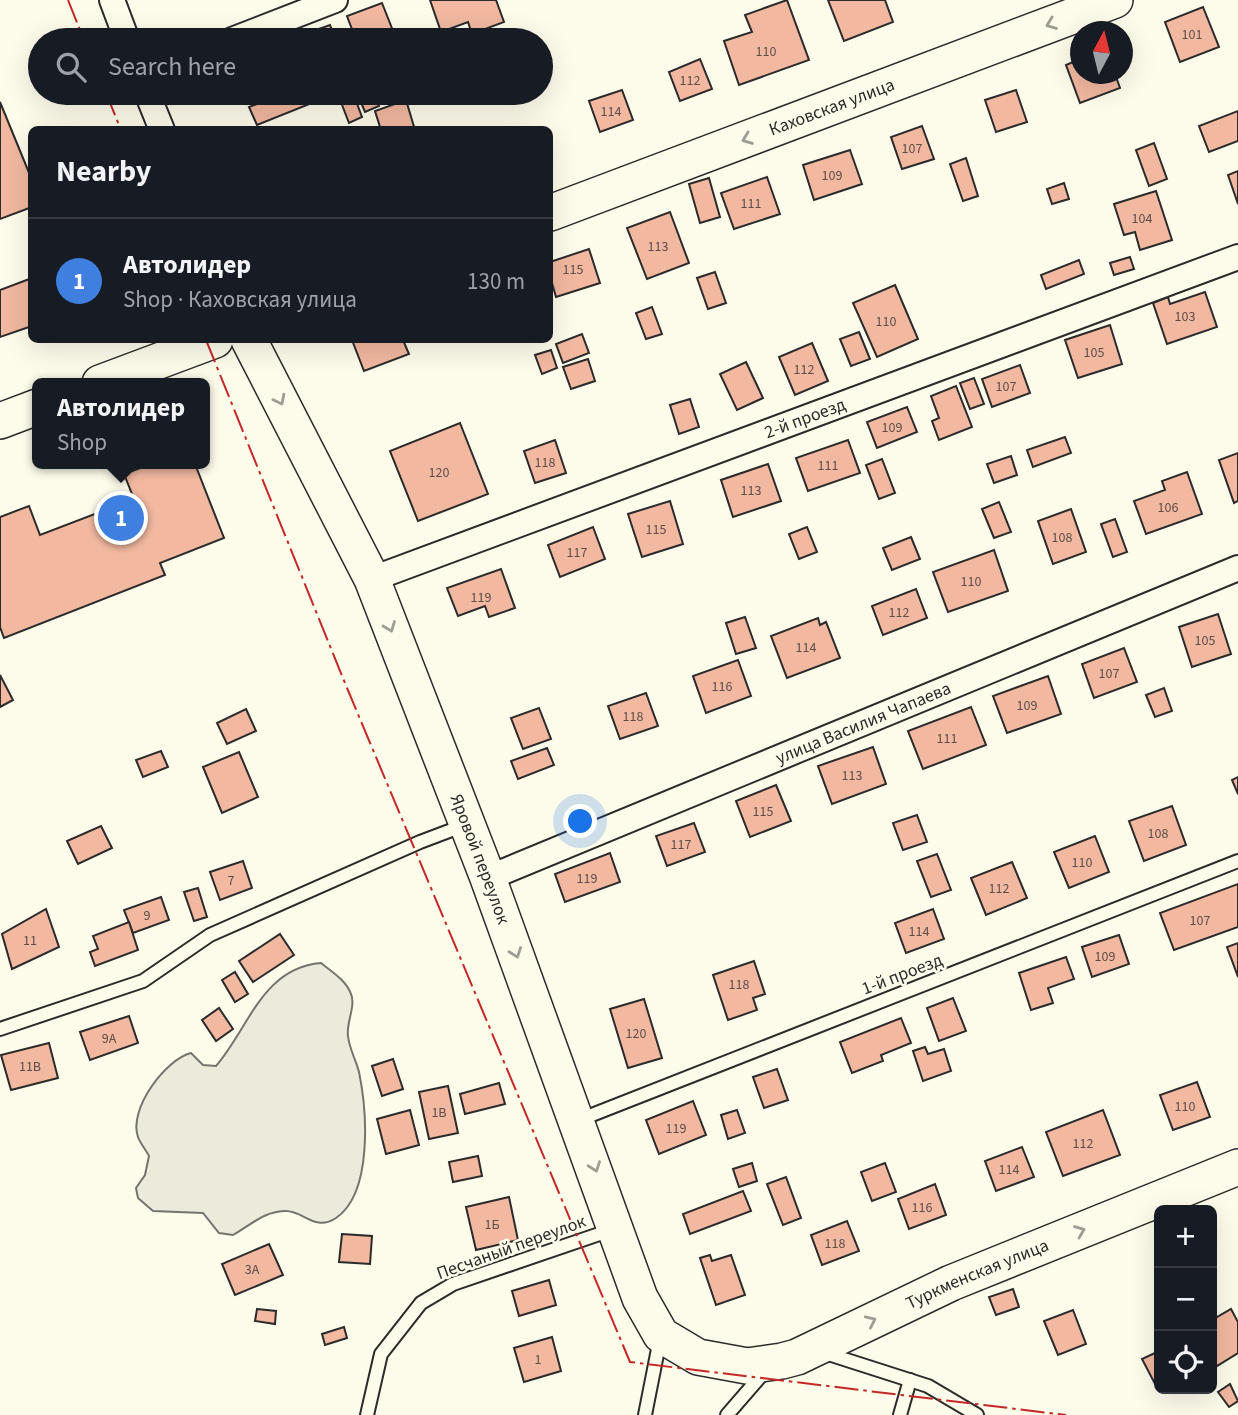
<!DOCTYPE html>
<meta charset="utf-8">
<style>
:root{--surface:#171b24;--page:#20242c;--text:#f1f3f6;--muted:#9ea1a6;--line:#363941;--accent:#c62828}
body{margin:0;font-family:"Source Sans 3",sans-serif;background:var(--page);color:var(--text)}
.controls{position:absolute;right:21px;bottom:21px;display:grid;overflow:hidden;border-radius:10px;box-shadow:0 7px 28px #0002}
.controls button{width:63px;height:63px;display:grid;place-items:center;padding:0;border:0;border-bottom:2px solid var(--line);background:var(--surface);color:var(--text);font:35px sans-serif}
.compass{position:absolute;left:1070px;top:21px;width:63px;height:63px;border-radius:50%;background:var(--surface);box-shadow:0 7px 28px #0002;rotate:7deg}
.you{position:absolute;left:581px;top:822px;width:24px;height:24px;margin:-18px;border:5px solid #fff;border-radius:50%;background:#1a73e8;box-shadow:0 0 0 10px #1a73e833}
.badge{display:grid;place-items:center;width:46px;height:46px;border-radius:50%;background:var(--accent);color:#fff;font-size:23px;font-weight:700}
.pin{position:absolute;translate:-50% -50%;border:4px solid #fff;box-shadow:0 2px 7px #0006}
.popup{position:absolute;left:32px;top:378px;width:178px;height:91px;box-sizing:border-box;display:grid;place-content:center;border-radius:10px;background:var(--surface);filter:drop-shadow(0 2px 5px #0005);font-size:23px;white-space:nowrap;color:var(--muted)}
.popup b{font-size:26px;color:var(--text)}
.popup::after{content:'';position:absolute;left:50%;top:100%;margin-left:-14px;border:14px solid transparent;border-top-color:var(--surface)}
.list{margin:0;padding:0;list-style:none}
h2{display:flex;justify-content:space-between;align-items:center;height:91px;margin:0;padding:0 28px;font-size:30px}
h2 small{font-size:23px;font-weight:400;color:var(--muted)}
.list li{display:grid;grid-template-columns:46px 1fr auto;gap:21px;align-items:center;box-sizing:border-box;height:126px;padding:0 28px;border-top:2px solid var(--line)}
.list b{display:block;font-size:26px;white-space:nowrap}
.list p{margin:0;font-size:23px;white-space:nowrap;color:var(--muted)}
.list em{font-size:23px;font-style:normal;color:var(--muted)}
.icon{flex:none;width:38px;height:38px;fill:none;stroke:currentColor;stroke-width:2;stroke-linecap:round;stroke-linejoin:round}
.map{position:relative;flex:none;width:1238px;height:1415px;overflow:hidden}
.search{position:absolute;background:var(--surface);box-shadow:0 7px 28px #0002;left:28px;top:28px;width:525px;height:77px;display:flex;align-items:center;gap:18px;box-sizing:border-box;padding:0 24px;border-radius:38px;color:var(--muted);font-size:26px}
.panel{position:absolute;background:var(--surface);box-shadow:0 7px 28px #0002;left:28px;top:126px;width:525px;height:217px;border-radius:10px}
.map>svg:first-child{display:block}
.green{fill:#ecebdb;stroke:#74746e;stroke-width:2}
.building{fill:#f2b8a0;stroke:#2b2b2b;stroke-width:2}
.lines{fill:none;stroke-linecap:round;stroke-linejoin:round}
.lane-casing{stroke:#2b2b2b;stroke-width:16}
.street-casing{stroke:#2b2b2b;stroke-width:28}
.secondary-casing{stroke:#2b2b2b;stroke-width:38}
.lane{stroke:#fdfbea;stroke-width:12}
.street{stroke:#fdfbea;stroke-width:24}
.secondary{stroke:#fdfbea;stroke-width:35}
.power{stroke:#c62828;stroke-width:2;stroke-dasharray:24 5 3.5 5;stroke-linecap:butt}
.oneway{stroke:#9e9d94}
.labels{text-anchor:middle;stroke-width:5;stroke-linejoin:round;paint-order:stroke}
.number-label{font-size:14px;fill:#5d4e48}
.street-label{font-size:18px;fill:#2b2b2b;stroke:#fdfbea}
</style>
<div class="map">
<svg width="1238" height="1415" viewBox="0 0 1238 1415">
<rect width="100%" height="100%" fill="#fdfbea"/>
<!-- green -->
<path class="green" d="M321 963C332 972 346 980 351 994 356 1006 346 1023 348 1036 349 1048 356 1060 359 1072 367 1111 373 1193 336 1218 315 1232 304 1211 286 1211 264 1211 251 1225 233 1235L219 1233 203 1213 153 1211 138 1198 136 1188 145 1175 149 1156C146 1150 140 1143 138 1137 128 1109 166 1059 191 1053L203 1065 216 1066C249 1028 262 968 321 963Z"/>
<!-- building -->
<g class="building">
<path d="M430 0H496L504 22 472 34 468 22 441 32Z"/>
<path d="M787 0 809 60 739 85 724 41 752 32 745 15Z"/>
<path d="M828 0H885L893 22 844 41Z"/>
<path d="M382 3 395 36 384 40H356L347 16Z"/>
<path d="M1203 7 1219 47 1180 62 1165 22Z"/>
<path d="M330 25 336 40H288Z"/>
<path d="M700 59 712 89 680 101 669 72Z"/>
<path d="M1080 59V74H1115L1120 88 1080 103 1066 65Z"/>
<path d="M622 90 633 120 600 132 589 101Z"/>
<path d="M1016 90 1027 122 996 132 985 100Z"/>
<path d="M285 93H308L312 103 257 125 249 107Z"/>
<path d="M353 93 362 117 349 123 339 97Z"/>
<path d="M357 93H374L379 106 365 112Z"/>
<path d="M406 100 415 130H381L375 111Z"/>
<path d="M0 102 32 180V207L0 219Z"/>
<path d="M1238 111V141L1209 152 1199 126Z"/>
<path d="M922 126 934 159 902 169 891 137Z"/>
<path d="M1154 143 1167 179 1149 186 1136 150Z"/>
<path d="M850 150 862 184 814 200 803 165Z"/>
<path d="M966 158 978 196 963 201 950 164Z"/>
<path d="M1238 171V204L1228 175Z"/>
<path d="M767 177 780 214 734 229 721 193Z"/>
<path d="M709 178 720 217 700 223 689 184Z"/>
<path d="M1064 183 1069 199 1052 204 1047 189Z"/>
<path d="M1156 191 1172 240 1140 250 1135 232 1124 235 1114 204Z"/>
<path d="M670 212 689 263 647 279 627 228Z"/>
<path d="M589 249 600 283 556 297 550 276V262Z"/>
<path d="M1130 257 1134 269 1114 275 1110 263Z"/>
<path d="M1079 260 1084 274 1046 289 1041 275Z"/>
<path d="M715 272 726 303 708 309 697 278Z"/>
<path d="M32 278V326L0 337V290Z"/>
<path d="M895 285 918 339 877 357 853 303Z"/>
<path d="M1205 292 1217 327 1167 344 1153 303 1168 297 1170 304Z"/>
<path d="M652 307 662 334 646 339 636 313Z"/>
<path d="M1110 325 1122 364 1078 378 1065 340Z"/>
<path d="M859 332 870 359 851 366 840 339Z"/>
<path d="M582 334 589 353 563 363 556 344Z"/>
<path d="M352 340H403L409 354 364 371Z"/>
<path d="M812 343 828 381 795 395 779 357Z"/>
<path d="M551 350 557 368 542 374 535 355Z"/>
<path d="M588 359 595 381 571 389 563 367Z"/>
<path d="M746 362 763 398 737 410 720 374Z"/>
<path d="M1020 365 1030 393 992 407 982 379Z"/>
<path d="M974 378 984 404 970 409 960 383Z"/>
<path d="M956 386 972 427 939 440 932 421 939 418 931 396Z"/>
<path d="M690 399 699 427 679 434 670 405Z"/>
<path d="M907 407 917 432 877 448 867 422Z"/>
<path d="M460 423 488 494 418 521 390 451Z"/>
<path d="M1065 437 1071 453 1033 467 1027 450Z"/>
<path d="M555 440 566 473 535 483 524 451Z"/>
<path d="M848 440 860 473 808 491 796 458Z"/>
<path d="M1238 453V501L1234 503 1219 460Z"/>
<path d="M1011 456 1017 475 994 483 987 464Z"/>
<path d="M882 459 895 493 879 499 866 465Z"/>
<path d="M151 464H195L224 538 160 563 165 575 4 638 0 627V517L29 506 40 535 134 499 124 474Z"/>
<path d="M768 464 781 501 733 517 721 480Z"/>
<path d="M1187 472 1202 514 1146 534 1134 501 1165 490 1162 481Z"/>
<path d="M670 501 683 544 642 557 628 514Z"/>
<path d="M999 502 1011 532 994 538 982 509Z"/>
<path d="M1071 509 1086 552 1053 564 1038 521Z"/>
<path d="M1115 519 1127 552 1113 557 1101 524Z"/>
<path d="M593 527 605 559 560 577 548 545Z"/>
<path d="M807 527 817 552 799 559 789 534Z"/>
<path d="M911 537 920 559 892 570 883 548Z"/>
<path d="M994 550 1008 591 948 612 933 572Z"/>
<path d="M501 569 515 608 489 617 485 606 458 616 447 588Z"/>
<path d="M916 589 927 618 883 635 872 606Z"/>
<path d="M1218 614 1231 654 1192 667 1179 627Z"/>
<path d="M745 617 756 648 736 654 726 623Z"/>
<path d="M818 618 820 625 826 622 840 658 787 678 771 636Z"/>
<path d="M1124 648 1137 682 1094 698 1082 664Z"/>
<path d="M738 660 751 696 706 713 693 676Z"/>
<path d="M0 675 13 700 0 707Z"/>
<path d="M1048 676 1061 714 1007 733 993 696Z"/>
<path d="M1164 688 1172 711 1155 717 1146 695Z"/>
<path d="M646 693 658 726 620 739 608 706Z"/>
<path d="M971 707 986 745 923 769 908 731Z"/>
<path d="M539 708 551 739 523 749 511 718Z"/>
<path d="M246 709 256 731 227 744 217 723Z"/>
<path d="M873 747 886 784 832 804 818 766Z"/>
<path d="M547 748 554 765 518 779 511 761Z"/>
<path d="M161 751 168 767 143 777 136 760Z"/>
<path d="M239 752 258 797 222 813 203 767Z"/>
<path d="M1238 777V794L1232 780Z"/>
<path d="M776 785 791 821 750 837 736 801Z"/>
<path d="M1172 806 1186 845 1144 861 1129 821Z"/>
<path d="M917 815 927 842 903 850 893 823Z"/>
<path d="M694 823 705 852 667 866 656 836Z"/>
<path d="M101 826 112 848 78 864 67 841Z"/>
<path d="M1095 836 1109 872 1069 888 1054 852Z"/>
<path d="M610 853 620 882 565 902 555 874Z"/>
<path d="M937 854 951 890 931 897 917 861Z"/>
<path d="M243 861 252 888 220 900 210 872Z"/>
<path d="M1012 862 1027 898 986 915 971 878Z"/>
<path d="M1238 884V927L1174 950 1160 913Z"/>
<path d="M198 888 207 917 194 921 184 892Z"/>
<path d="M161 897 169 920 133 933 124 910Z"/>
<path d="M46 909 59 947 12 969 2 934Z"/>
<path d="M933 909 944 939 906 953 895 923Z"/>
<path d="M129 922 138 950 95 966 90 952 98 949 93 936Z"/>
<path d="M280 934 294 955 253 982 239 961Z"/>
<path d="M1119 935 1129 964 1092 977 1082 947Z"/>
<path d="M1238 943V977L1227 947Z"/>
<path d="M1066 957 1074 979 1048 988 1053 1003 1031 1010 1019 973Z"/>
<path d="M754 961 765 994 753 998 757 1010 728 1020 713 975Z"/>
<path d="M235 972 248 994 235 1002 222 980Z"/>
<path d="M953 998 966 1031 939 1041 927 1008Z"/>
<path d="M644 999 662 1058 628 1068 610 1009Z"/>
<path d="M219 1008 233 1029 216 1041 202 1020Z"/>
<path d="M129 1016 138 1043 90 1060 80 1032Z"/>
<path d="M901 1018 911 1043 881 1055 883 1061 852 1073 840 1042Z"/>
<path d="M49 1043 58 1078 11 1090 1 1055Z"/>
<path d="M925 1047 928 1054 944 1049 951 1071 923 1081 913 1051Z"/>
<path d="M393 1059 403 1089 382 1096 372 1066Z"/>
<path d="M777 1069 788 1100 764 1108 753 1077Z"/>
<path d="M1197 1082 1210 1117 1173 1130 1160 1095Z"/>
<path d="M499 1083 505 1104 465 1114 460 1094Z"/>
<path d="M448 1086 458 1133 429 1139 419 1092Z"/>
<path d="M693 1101 706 1135 659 1154 646 1120Z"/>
<path d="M410 1110 419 1145 386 1154 377 1119Z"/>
<path d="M737 1110 745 1133 728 1139 721 1115Z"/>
<path d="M1103 1110 1120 1155 1063 1176 1046 1132Z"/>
<path d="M1022 1147 1034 1177 996 1191 985 1161Z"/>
<path d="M478 1156 482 1176 453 1182 449 1162Z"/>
<path d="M752 1163 757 1181 739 1187 733 1169Z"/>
<path d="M885 1163 896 1192 872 1201 861 1172Z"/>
<path d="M786 1177 801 1218 783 1225 767 1184Z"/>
<path d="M935 1184 946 1215 909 1229 898 1199Z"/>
<path d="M743 1191 751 1211 690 1234 683 1214Z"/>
<path d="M509 1197 518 1240 476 1250 466 1207Z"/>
<path d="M847 1221 859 1251 822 1265 811 1235Z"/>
<path d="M342 1234 372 1236 370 1264 339 1262Z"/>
<path d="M269 1244 283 1275 235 1295 222 1264Z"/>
<path d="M710 1255 712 1261 731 1255 745 1295 716 1305 700 1258Z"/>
<path d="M549 1280 556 1305 519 1316 512 1291Z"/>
<path d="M1013 1289 1019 1307 996 1315 989 1297Z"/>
<path d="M257 1309 276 1311 275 1324 255 1321Z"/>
<path d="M1231 1309 1238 1322V1353L1217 1366 1212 1357V1320Z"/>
<path d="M1073 1310 1086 1344 1058 1355 1044 1321Z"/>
<path d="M344 1327 347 1338 325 1345 322 1334Z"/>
<path d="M552 1337 561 1371 524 1382 514 1348Z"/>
<path d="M1159 1351V1382L1155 1384 1142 1359Z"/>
<path d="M1230 1384 1238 1401 1229 1407 1218 1392Z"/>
</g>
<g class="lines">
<!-- lane casing -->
<g class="lane-casing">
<g id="lane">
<path d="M0 1029 143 981 210 935 420 842 465 825"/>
<path d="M579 1120 1238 861"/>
<path d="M822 1352 928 1386 977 1415"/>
<path d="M367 1415 381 1354 421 1303 453 1284 614 1229"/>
<path d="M645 1415 660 1339"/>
<path d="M727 1415 766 1370"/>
<path d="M900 1415 910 1380"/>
</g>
</g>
<!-- street casing -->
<g class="street-casing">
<g id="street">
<path d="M112 0 127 40"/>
<path d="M232 40 335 0"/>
<path d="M147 93 162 130"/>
<path id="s1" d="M372 579 1238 257"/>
<path id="s2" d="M488 878 1238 568"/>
</g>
</g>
<!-- secondary casing -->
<g class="secondary-casing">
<g id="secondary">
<path id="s3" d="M550 213 1115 0"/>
<path id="s4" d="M249 340 372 579 488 878 640 1298 661 1335 698 1357 747 1366 782 1361 797 1357 951 1283 1238 1167"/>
<path d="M100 383 215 340"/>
<path d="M0 421 37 407"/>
</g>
</g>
<!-- lane -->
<use href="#lane" class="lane"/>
<!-- street -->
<use href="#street" class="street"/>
<!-- secondary -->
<use href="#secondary" class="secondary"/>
<!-- power -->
<g class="power">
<path d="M68 0 84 40"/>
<path d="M106 93 121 130"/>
<path d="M206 340 347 688 630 1362 1066 1415"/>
</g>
</g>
<!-- one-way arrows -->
<defs><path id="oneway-chevron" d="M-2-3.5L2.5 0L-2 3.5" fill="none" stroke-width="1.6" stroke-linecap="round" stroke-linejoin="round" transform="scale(1.75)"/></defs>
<g class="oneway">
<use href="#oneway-chevron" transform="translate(1051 24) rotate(159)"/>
<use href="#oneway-chevron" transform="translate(747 139) rotate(159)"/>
<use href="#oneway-chevron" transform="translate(280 400) rotate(63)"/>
<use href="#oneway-chevron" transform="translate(390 627) rotate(69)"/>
<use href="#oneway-chevron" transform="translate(516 953) rotate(70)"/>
<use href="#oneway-chevron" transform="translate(595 1167) rotate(70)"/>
<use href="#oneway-chevron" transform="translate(1080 1231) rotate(-22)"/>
<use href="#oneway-chevron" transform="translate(871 1321) rotate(-25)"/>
</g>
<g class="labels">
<!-- number labels -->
<g class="number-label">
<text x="1192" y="39">101</text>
<text x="766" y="56">110</text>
<text x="690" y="85">112</text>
<text x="611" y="116">114</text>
<text x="912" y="153">107</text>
<text x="832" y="180">109</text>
<text x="751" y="208">111</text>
<text x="1142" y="223">104</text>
<text x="658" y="251">113</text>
<text x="573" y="274">115</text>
<text x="1185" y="321">103</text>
<text x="886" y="326">110</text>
<text x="1094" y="357">105</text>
<text x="804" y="374">112</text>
<text x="1006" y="391">107</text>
<text x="892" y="432">109</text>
<text x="545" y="467">118</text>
<text x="828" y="470">111</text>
<text x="439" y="477">120</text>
<text x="751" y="495">113</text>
<text x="1168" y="512">106</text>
<text x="656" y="534">115</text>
<text x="1062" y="542">108</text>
<text x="577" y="557">117</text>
<text x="971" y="586">110</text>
<text x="481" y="602">119</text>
<text x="899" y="617">112</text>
<text x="1205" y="645">105</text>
<text x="806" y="652">114</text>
<text x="1109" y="678">107</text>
<text x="722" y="691">116</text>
<text x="1027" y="710">109</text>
<text x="633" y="721">118</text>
<text x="947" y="743">111</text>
<text x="852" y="780">113</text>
<text x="763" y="816">115</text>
<text x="1158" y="838">108</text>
<text x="681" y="849">117</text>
<text x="1082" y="867">110</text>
<text x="587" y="883">119</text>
<text x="231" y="885">7</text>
<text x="999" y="893">112</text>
<text x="147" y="920">9</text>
<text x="1200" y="925">107</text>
<text x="919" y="936">114</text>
<text x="30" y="945">11</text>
<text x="1105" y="961">109</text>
<text x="739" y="989">118</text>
<text x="636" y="1038">120</text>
<text x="109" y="1043">9А</text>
<text x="30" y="1071">11В</text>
<text x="1185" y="1111">110</text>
<text x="439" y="1117">1В</text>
<text x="676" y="1133">119</text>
<text x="1083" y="1148">112</text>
<text x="1009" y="1174">114</text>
<text x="922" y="1212">116</text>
<text x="492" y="1229">1Б</text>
<text x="835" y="1248">118</text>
<text x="252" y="1274">3А</text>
<text x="538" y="1364">1</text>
</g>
<!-- street labels -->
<g class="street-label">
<text dy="6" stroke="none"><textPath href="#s3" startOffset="301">Каховская улица</textPath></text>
<text dy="6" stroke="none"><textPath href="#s1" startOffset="462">2-й проезд</textPath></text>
<text dy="6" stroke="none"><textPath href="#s2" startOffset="406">улица Василия Чапаева</textPath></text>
<text dy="6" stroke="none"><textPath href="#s4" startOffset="569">Яровой переулок</textPath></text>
<text transform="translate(902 974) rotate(-21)" y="6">1-й проезд</text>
<text transform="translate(511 1247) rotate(-20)" y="6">Песчаный переулок</text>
<text dy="6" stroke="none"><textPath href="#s4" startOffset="1421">Туркменская улица</textPath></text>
</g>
</g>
</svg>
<div class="controls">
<button>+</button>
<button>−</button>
<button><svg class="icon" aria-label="locate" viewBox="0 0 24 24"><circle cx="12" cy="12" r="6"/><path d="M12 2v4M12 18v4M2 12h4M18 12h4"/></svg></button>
</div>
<svg class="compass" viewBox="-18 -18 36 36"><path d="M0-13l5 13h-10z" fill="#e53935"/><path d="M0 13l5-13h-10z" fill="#9ea1a6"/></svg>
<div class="you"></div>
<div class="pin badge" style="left:121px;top:518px;background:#3f7fe0">1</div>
<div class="popup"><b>Автолидер</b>Shop</div>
<div class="search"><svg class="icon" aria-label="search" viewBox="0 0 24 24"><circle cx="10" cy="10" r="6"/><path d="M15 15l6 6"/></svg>Search here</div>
<section class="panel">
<h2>Nearby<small></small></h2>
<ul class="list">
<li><span class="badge" style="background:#3f7fe0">1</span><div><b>Автолидер</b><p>Shop · Каховская улица</p></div><em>130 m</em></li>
</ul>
</section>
</div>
